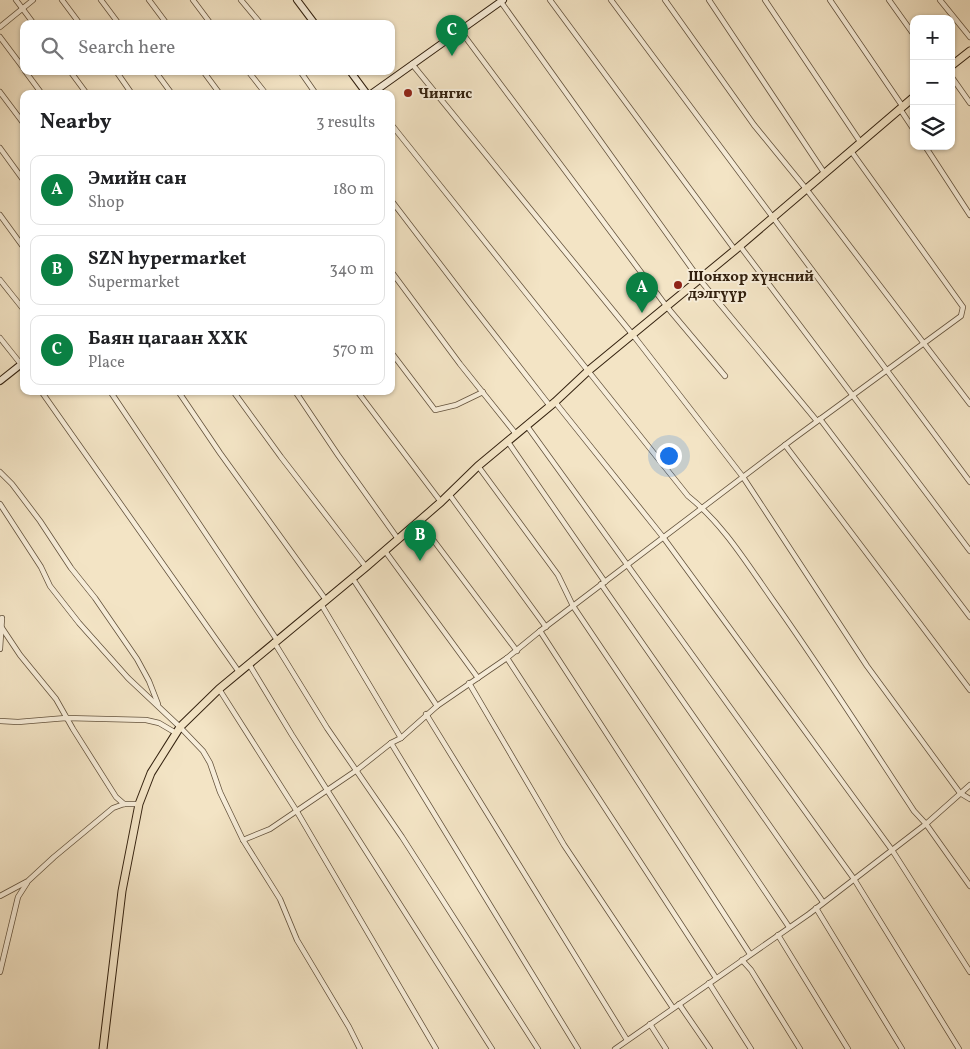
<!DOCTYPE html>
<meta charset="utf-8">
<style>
:root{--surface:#fff;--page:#f6f6f6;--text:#202124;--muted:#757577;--line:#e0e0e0;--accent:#0b8043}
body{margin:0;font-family:Vollkorn,serif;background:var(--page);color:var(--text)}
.controls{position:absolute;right:15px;top:15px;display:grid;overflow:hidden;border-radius:10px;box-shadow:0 1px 4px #0004}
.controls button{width:45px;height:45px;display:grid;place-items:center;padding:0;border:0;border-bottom:1px solid var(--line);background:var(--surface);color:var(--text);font:25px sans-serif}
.you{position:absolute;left:668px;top:455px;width:18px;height:18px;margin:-12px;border:4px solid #fff;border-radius:50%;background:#1a73e8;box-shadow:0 0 0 8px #1a73e833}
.badge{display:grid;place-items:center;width:32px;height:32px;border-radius:50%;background:var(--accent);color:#fff;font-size:16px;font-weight:700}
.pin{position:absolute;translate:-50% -41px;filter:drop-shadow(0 1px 2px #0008)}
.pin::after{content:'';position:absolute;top:26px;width:18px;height:15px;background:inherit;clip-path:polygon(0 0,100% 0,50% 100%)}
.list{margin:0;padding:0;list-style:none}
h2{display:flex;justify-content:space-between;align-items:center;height:65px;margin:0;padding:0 20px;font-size:21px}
h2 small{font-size:16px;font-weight:400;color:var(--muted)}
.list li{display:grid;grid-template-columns:32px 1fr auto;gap:15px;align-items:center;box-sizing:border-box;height:70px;margin:0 10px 10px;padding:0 10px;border:1px solid var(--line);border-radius:10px}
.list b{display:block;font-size:19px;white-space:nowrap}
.list p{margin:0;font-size:16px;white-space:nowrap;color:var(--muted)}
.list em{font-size:16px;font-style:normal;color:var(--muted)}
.icon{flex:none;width:28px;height:28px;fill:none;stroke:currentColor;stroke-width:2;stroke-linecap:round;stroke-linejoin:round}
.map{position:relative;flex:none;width:970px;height:1049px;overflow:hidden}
.search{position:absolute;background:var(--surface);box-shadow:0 1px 4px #0004;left:20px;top:20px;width:375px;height:55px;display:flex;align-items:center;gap:12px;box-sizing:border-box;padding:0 18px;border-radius:10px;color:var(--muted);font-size:19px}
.panel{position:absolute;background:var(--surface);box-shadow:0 1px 4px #0004;left:20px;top:90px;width:375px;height:305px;border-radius:10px}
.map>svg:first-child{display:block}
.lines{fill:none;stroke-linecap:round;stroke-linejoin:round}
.street-casing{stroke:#63523c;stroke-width:6}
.secondary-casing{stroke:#33210f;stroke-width:8}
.primary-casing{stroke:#33210f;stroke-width:9}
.street{stroke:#f7edd9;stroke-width:4.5}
.secondary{stroke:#f7edd9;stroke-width:6}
.primary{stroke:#f3e4c5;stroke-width:7}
.poi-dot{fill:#8f2418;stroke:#f7edd9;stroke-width:2}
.labels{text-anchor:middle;stroke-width:4;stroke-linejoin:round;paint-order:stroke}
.poi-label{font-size:15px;font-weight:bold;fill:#33210f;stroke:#f7edd9;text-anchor:start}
</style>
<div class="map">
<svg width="970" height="1049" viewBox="0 0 970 1049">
<rect width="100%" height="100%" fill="#f3e4c5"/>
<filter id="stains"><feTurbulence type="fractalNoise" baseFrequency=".004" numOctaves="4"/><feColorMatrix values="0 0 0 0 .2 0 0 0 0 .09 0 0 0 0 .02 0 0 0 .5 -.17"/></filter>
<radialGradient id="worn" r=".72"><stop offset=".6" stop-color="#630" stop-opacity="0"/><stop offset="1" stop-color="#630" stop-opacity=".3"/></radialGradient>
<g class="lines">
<!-- street casing -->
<g class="street-casing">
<g id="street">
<path d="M16 0 34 24"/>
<path d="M62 0 80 24"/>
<path d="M101 0 119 24"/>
<path d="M149 0 167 24"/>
<path d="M193 0 211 24"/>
<path d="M241 0 261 24"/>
<path d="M550 0 735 250"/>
<path d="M611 0 970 482"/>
<path d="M665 0 754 125 807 190 970 404"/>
<path d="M709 0 825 174"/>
<path d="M765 0 861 143"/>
<path d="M830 0 903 107"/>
<path d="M889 0 914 35"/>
<path d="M940 0 970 37"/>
<path d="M501 2 700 280 817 421"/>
<path d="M0 27 33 0"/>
<path d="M460 30 667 307 725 376"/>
<path d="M0 37 24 69"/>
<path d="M412 64 633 335 743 477 867 666 960 793 970 799"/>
<path d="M25 71 42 94"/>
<path d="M70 71 87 94"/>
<path d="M116 71 132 94"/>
<path d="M155 71 172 94"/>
<path d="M203 71 220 94"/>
<path d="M248 71 266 94"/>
<path d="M300 71 316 94"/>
<path d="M951 76 970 103"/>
<path d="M0 92 24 124"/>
<path d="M900 109 914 130"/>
<path d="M391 124 688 496C723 524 746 562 772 599 821 668 867 740 914 811L926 824 970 886"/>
<path d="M925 146 970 215"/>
<path d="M0 148 24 181"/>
<path d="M391 200 472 306 550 406"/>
<path d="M0 215 24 248"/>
<path d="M740 246 970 551"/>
<path d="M391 271 460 364 516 434"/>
<path d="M0 280 24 310"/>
<path d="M0 338 24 368"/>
<path d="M391 352 435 410 456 405 483 392"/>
<path d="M41 391 239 672"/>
<path d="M110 391 277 640"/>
<path d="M178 391 220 453 326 600"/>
<path d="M233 391 281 457 366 567"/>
<path d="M295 391 338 455 398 539"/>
<path d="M357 391 441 502"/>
<path d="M555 402 663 537 892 850 970 972"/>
<path d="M820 419 970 617"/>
<path d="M527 426 854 879 959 1049"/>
<path d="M508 442 605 582"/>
<path d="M785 445 970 690"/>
<path d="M478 466 558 575 573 606 789 927"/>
<path d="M0 472 12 484 40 521 71 568 95 598 137 659 149 681 158 704"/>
<path d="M449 494 546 627"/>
<path d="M0 504 41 567 50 586 79 623 128 678 180 727 203 751 210 763 220 792 243 840 280 899 297 940 349 1027 360 1049"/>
<path d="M419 521 517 651"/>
<path d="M385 551 478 678"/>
<path d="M353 579 437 706"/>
<path d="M601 584 823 902"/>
<path d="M321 604 401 738"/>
<path d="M0 625 20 655 56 699 73 729 116 797 124 804"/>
<path d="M540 631 750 954"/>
<path d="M274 642 327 728 402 837 538 1049"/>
<path d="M0 649 2 618"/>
<path d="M507 658 716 978"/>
<path d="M249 664 292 735 492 1049"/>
<path d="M469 683 564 845 673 1008"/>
<path d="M219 689 296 810 436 1049"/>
<path d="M426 714 627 1040"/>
<path d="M0 721 18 722 66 718 146 720 159 723 176 733"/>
<path d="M391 743 578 1049"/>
<path d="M243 840 270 829 357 770 391 743 401 738 437 706 507 658 540 631 793 439 961 316 963 307 851 151"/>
<path d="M0 896 28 881 54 857 113 808 124 804H139"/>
<path d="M816 908 902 1049"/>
<path d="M778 935 848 1049"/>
<path d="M742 960 751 970 800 1049"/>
<path d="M0 972 18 897 27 883"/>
<path d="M709 983 751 1049"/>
<path d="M679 1004 710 1049"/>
<path d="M650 1024 666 1049"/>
<path d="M615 1049 809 914 926 824 970 785"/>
</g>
</g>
<!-- secondary casing -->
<g class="secondary-casing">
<g id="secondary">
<path d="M297 0 315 24"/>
<path d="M350 71 367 94"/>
<path d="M371 94 503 0"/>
<path d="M0 381 24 362"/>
</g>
</g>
<!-- primary casing -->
<g class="primary-casing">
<g id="primary">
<path d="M951 66 970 51"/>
<path d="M103 1049 122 891 139 804 151 773 180 727 219 689 366 567 441 502 478 466 555 402 588 371 735 250 914 97"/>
</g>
</g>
<!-- street -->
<use href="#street" class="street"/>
<!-- secondary -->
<use href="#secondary" class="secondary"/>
<!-- primary -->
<use href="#primary" class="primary"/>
</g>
<!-- markers -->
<g class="poi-dot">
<circle cx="408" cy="93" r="5"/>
<circle cx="678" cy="285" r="5"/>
</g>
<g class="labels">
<!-- poi labels -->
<g class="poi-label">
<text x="418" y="98">Чингис</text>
<text x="688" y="281">Шонхор хүнсний<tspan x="688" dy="17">дэлгүүр</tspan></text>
</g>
</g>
<rect width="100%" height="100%" filter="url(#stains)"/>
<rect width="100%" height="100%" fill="url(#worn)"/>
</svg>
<div class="controls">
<button>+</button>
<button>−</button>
<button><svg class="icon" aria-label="layers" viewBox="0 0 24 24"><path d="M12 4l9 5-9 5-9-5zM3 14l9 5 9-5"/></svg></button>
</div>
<div class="you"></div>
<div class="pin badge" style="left:642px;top:313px">A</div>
<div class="pin badge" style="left:420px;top:561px">B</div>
<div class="pin badge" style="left:452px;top:56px">C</div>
<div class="search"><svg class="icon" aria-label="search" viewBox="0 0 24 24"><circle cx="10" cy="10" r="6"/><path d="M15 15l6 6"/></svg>Search here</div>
<section class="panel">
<h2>Nearby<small>3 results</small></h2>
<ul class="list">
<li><span class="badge">A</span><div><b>Эмийн сан</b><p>Shop</p></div><em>180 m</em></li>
<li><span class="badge">B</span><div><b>SZN hypermarket</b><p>Supermarket</p></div><em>340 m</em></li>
<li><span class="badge">C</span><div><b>Баян цагаан ХХК</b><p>Place</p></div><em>570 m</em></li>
</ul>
</section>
</div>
